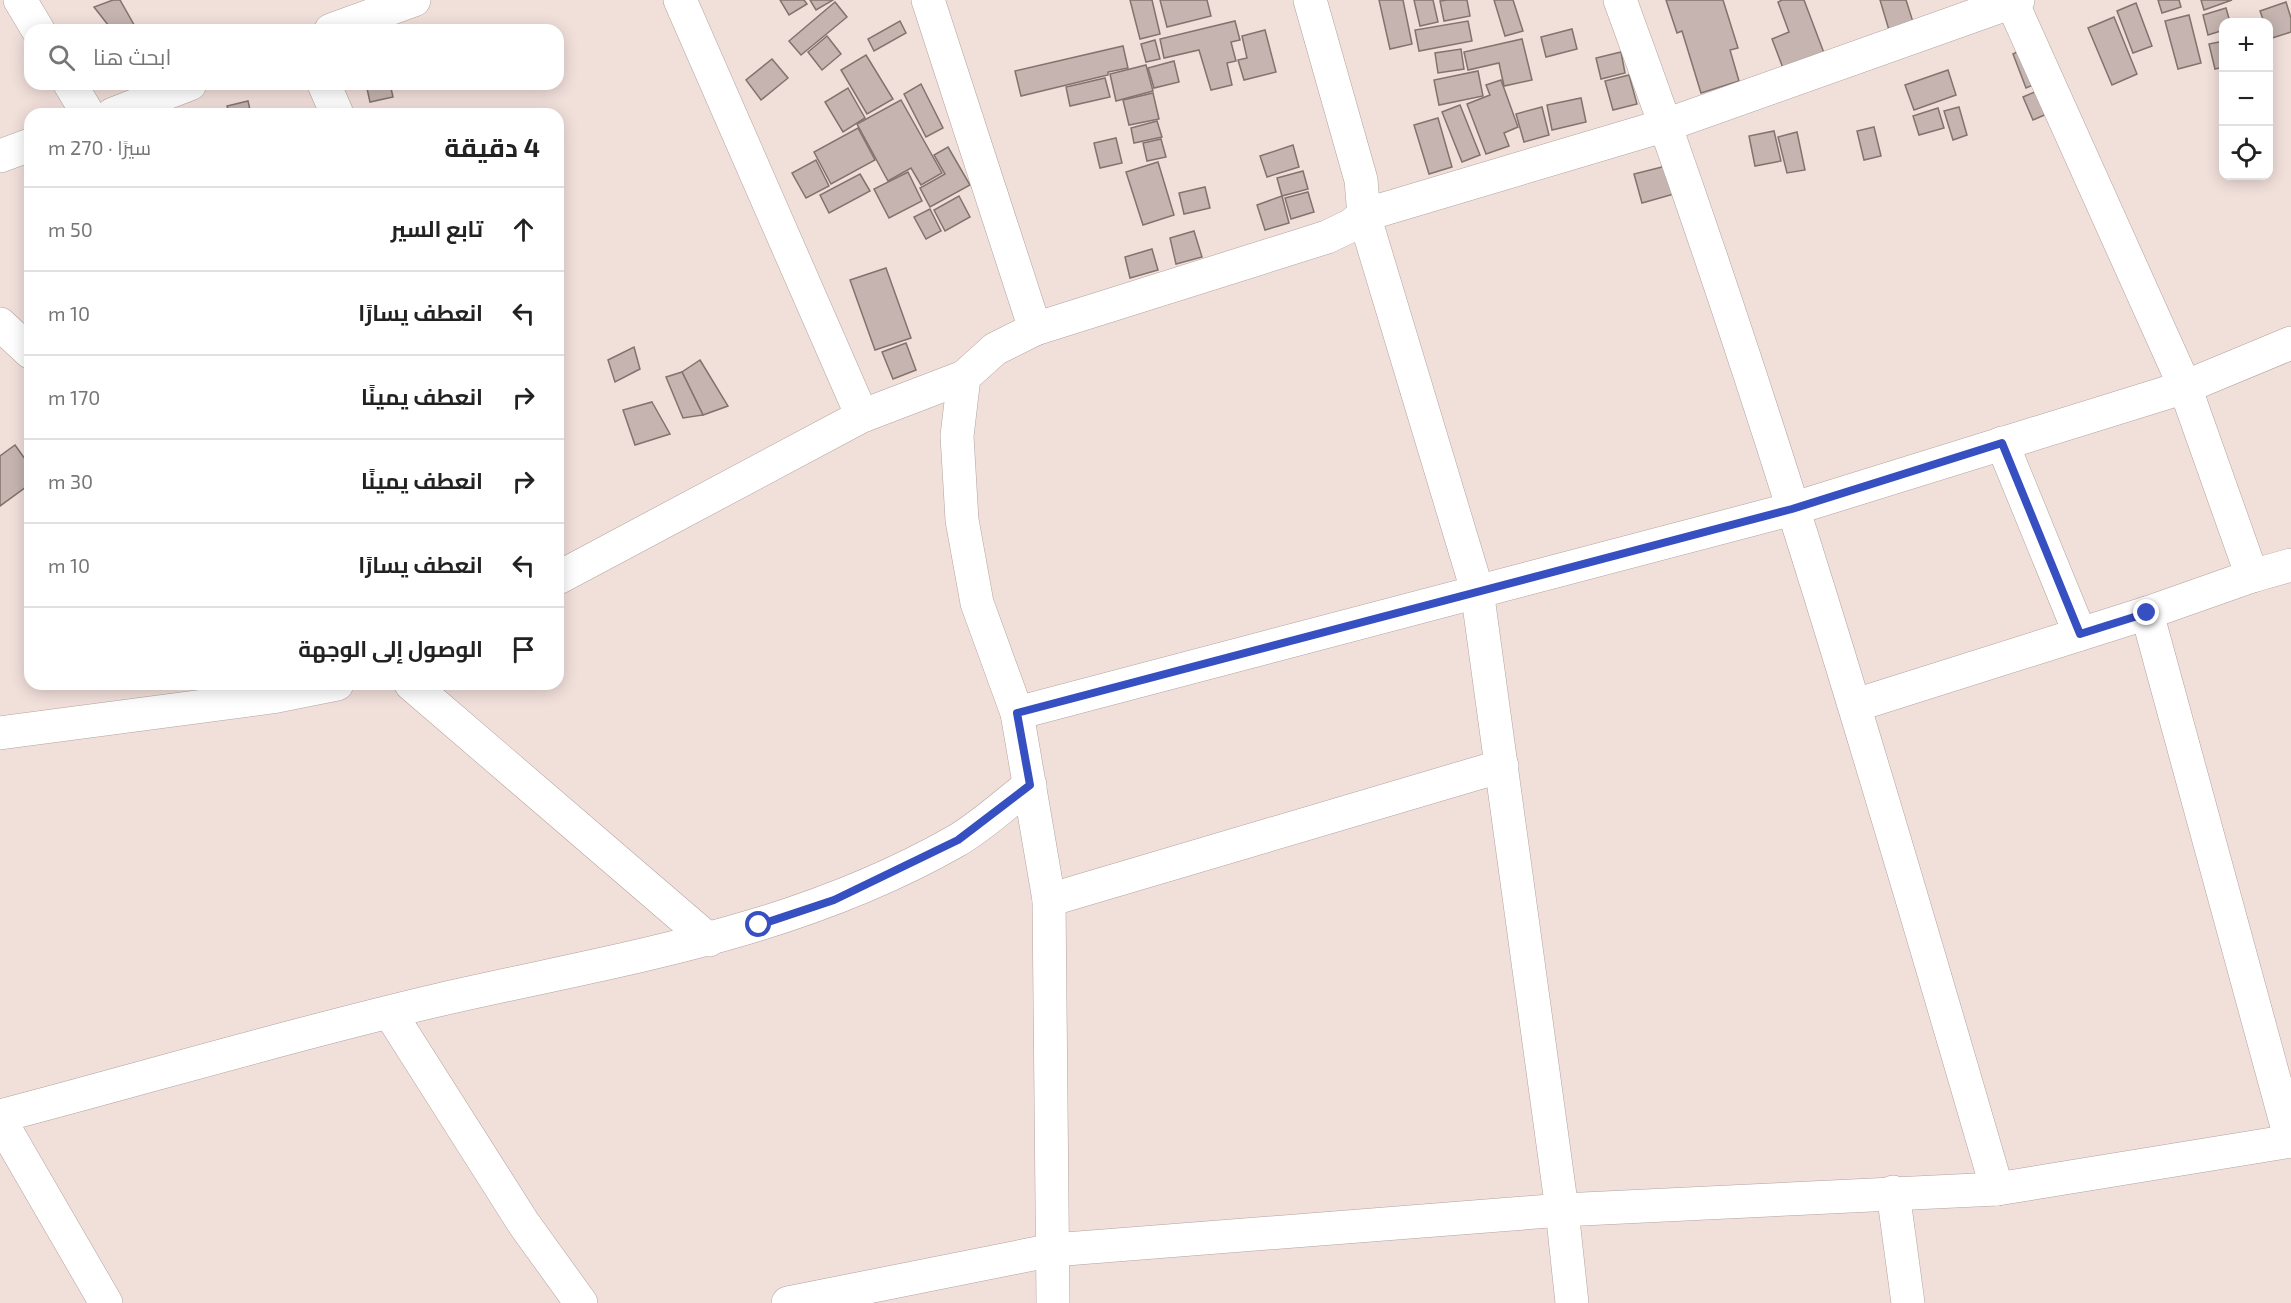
<!DOCTYPE html>
<html lang="ar">
<meta charset="utf-8">
<style>
:root{--surface:#fff;--page:#f6f6f6;--text:#222;--muted:#767676;--line:#e0e0e0}
body{margin:0;font-family:"Exo 2",Cairo,sans-serif;background:var(--page);color:var(--text);direction:rtl}
.controls{position:absolute;right:18px;top:18px;display:grid;overflow:hidden;border-radius:12px;box-shadow:0 3px 15px #0003}
.controls button{width:54px;height:54px;display:grid;place-items:center;padding:0;border:0;border-bottom:2px solid var(--line);background:var(--surface);color:var(--text);font:30px sans-serif}
.stop{position:absolute;width:18px;height:18px;margin:-14px;border:4px solid #364fc1;border-radius:50%;background:#fff}
.stop.end{background:#364fc1;border-color:#fff;box-shadow:0 2px 6px #0008}
.list{margin:0;padding:0;list-style:none}
h2{display:flex;justify-content:space-between;align-items:center;height:78px;margin:0;padding:0 24px;font-size:26px}
h2 small{font-size:20px;font-weight:400;color:var(--muted)}
.list li{display:grid;grid-template-columns:39px 1fr auto;gap:18px;align-items:center;box-sizing:border-box;height:84px;padding:0 24px;border-top:2px solid var(--line)}
.list b{display:block;font-size:22px;white-space:nowrap}
.list em{font-size:20px;font-style:normal;color:var(--muted)}
.icon{flex:none;width:33px;height:33px;fill:none;stroke:currentColor;stroke-width:2;stroke-linecap:round;stroke-linejoin:round}
.map{position:relative;flex:none;width:2291px;height:1303px;overflow:hidden;direction:ltr}
.search{position:absolute;background:var(--surface);box-shadow:0 3px 15px #0003;left:24px;top:24px;width:540px;height:66px;display:flex;align-items:center;gap:15px;box-sizing:border-box;padding:0 21px;border-radius:18px;color:var(--muted);font-size:22px}
.panel{position:absolute;background:var(--surface);box-shadow:0 3px 15px #0003;left:24px;top:108px;width:540px;height:582px;border-radius:18px;direction:rtl}
.map>svg:first-child{display:block}
.building{fill:#c5b4af;stroke:#82736e;stroke-width:1.5}
.lines{fill:none;stroke-linecap:round;stroke-linejoin:round}
.street-casing{stroke:#b3a29e;stroke-width:34}
.secondary-casing{stroke:#b3a29e;stroke-width:34}
.street{stroke:#fff;stroke-width:33}
.secondary{stroke:#fff;stroke-width:33}
.route{stroke:#364fc1;stroke-width:8}
</style>
<div class="map">
<svg width="2291" height="1303" viewBox="0 0 2291 1303">
<rect width="100%" height="100%" fill="#f1dfda"/>
<!-- building -->
<g class="building">
<path d="M113 0H120L137 30H112L94 7Z"/>
<path d="M780 0H804L807 4 789 15Z"/>
<path d="M810 0H833L816 10Z"/>
<path d="M1130 0H1152L1160 34 1140 39Z"/>
<path d="M1160 0H1207L1211 16 1167 27Z"/>
<path d="M1379 0H1403L1412 44 1390 49Z"/>
<path d="M1414 0H1433L1438 22 1420 26Z"/>
<path d="M1447 0H1467L1470 16 1444 21 1440 1Z"/>
<path d="M1494 0H1513L1523 31 1505 36Z"/>
<path d="M1666 0H1723L1738 48 1730 50 1739 81 1701 93 1682 31 1677 33Z"/>
<path d="M1782 0H1804L1824 53 1783 68 1772 39 1789 32 1778 2Z"/>
<path d="M1880 0H1906L1913 22 1889 30Z"/>
<path d="M2158 0H2179L2181 7 2162 13Z"/>
<path d="M2201 0H2232L2204 10Z"/>
<path d="M835 2 847 17 801 55 789 41Z"/>
<path d="M2286 2 2291 18V32L2269 39 2268 22H2264L2260 11Z"/>
<path d="M2136 3 2152 46 2133 53 2117 11Z"/>
<path d="M2226 8 2230 22H2224V30L2208 35 2203 15Z"/>
<path d="M2189 15 2201 63 2178 69 2165 21Z"/>
<path d="M2114 17 2137 74 2112 85 2088 28Z"/>
<path d="M900 21 906 33 874 51 868 39Z"/>
<path d="M1235 21 1240 40 1231 42 1236 61 1227 63 1232 85 1211 90 1199 50 1164 58 1160 39Z"/>
<path d="M1468 21 1472 41 1419 51 1415 30Z"/>
<path d="M1572 29 1577 49 1546 57 1541 37Z"/>
<path d="M1265 30 1276 72 1244 80 1238 60 1247 58 1242 36Z"/>
<path d="M827 36 841 54 822 70 808 52Z"/>
<path d="M1522 39 1532 80 1504 86 1499 63 1468 70 1464 52Z"/>
<path d="M1155 40 1160 59 1146 62 1141 44Z"/>
<path d="M2224 41V67L2215 69 2209 44Z"/>
<path d="M1123 46 1128 68 1108 72V75L1021 96 1015 71Z"/>
<path d="M2028 47 2042 81 2026 88 2013 54Z"/>
<path d="M1461 49 1464 69 1438 73 1435 53Z"/>
<path d="M1621 52 1625 73 1601 79 1596 58Z"/>
<path d="M866 55 893 99 867 114 841 70Z"/>
<path d="M772 59 788 78 761 100 746 80Z"/>
<path d="M1174 61 1179 82 1154 88 1148 68Z"/>
<path d="M1146 65 1153 91 1116 101 1110 74Z"/>
<path d="M1948 70 1956 95 1914 110 1905 85Z"/>
<path d="M1478 71 1483 96 1439 105 1434 80Z"/>
<path d="M1629 75 1637 104 1613 110 1605 81Z"/>
<path d="M1105 78 1110 97 1070 106 1066 87Z"/>
<path d="M1501 80 1518 127 1504 133 1509 146 1486 154 1467 104 1490 95 1486 85Z"/>
<path d="M366 84H390L393 97 370 102Z"/>
<path d="M921 84 943 128 926 137 904 94Z"/>
<path d="M2046 87 2056 110 2033 120 2023 97Z"/>
<path d="M848 88 865 118 843 132 825 102Z"/>
<path d="M1153 93 1159 119 1129 125 1123 100Z"/>
<path d="M1581 98 1586 122 1552 130 1547 105Z"/>
<path d="M901 100 942 173 921 185 911 168 888 181 857 124Z"/>
<path d="M248 101 251 114H230L227 106Z"/>
<path d="M1460 105 1480 155 1462 162 1442 112Z"/>
<path d="M1542 107 1549 135 1524 142 1516 114Z"/>
<path d="M1959 107 1967 135 1953 140 1944 111Z"/>
<path d="M1938 108 1944 128 1919 135 1913 116Z"/>
<path d="M1438 118 1452 167 1429 174 1414 125Z"/>
<path d="M1157 121 1162 137 1134 143 1131 128Z"/>
<path d="M1874 127 1881 156 1864 160 1857 131Z"/>
<path d="M858 128 875 160 831 184 814 152Z"/>
<path d="M1774 131 1781 161 1755 166 1749 136Z"/>
<path d="M1797 132 1805 170 1787 173 1778 137Z"/>
<path d="M1116 138 1122 163 1100 168 1094 143Z"/>
<path d="M1161 139 1166 157 1147 161 1143 143Z"/>
<path d="M1293 145 1299 167 1267 177 1260 156Z"/>
<path d="M948 147 970 185 930 207 920 188 945 174 934 155Z"/>
<path d="M816 160 829 186 806 198 792 173Z"/>
<path d="M1158 162 1174 215 1143 225 1126 172Z"/>
<path d="M1674 164 1681 192 1642 203 1634 174Z"/>
<path d="M1303 171 1308 189 1282 196 1277 178Z"/>
<path d="M908 172 922 201 889 218 874 189Z"/>
<path d="M860 174 870 191 829 213 820 195Z"/>
<path d="M1205 187 1210 208 1184 214 1179 193Z"/>
<path d="M1308 192 1314 212 1291 219 1285 198Z"/>
<path d="M959 196 970 217 945 231 934 210Z"/>
<path d="M1282 196 1289 223 1265 230 1257 205Z"/>
<path d="M930 209 941 231 926 239 914 217Z"/>
<path d="M1194 231 1202 257 1176 264 1170 238Z"/>
<path d="M1152 249 1158 270 1130 278 1125 257Z"/>
<path d="M886 268 911 338 875 350 850 280Z"/>
<path d="M906 343 916 370 893 379 882 352Z"/>
<path d="M634 347 640 369 615 382 608 360Z"/>
<path d="M700 360 728 406 703 415 682 372Z"/>
<path d="M682 372 703 415 683 418 666 377Z"/>
<path d="M652 402 670 434 635 445 623 410Z"/>
<path d="M15 445 30 466V484L0 506V456Z"/>
</g>
<g class="lines">
<!-- street casing -->
<g class="street-casing">
<g id="street">
<path d="M20 0 38 30"/>
<path d="M680 0 862 416"/>
<path d="M928 0 1035 329"/>
<path d="M1620 0C1764 390 1881 790 1997 1189"/>
<path d="M2011 0 2185 387 2252 576"/>
<path d="M331 30 414 0"/>
<path d="M70 84 88 114"/>
<path d="M324 84 337 114"/>
<path d="M113 114 190 84"/>
<path d="M0 156 30 145"/>
<path d="M0 324 30 352"/>
<path d="M2002 443 2080 634"/>
<path d="M558 578 862 416 964 377"/>
<path d="M2147 613 2291 1141"/>
<path d="M411 684 709 940"/>
<path d="M1856 705 2147 613 2252 576 2291 565"/>
<path d="M1017 713 1792 509 2185 387 2291 343"/>
<path d="M0 733 272 697 337 684"/>
<path d="M1049 900 1502 766"/>
<path d="M390 1013 524 1224 581 1303"/>
<path d="M0 1116C145 1078 289 1035 434 1001 616 959 791 935 956 841 982 826 1006 803 1030 785"/>
<path d="M0 1120 106 1303"/>
<path d="M1893 1192 1908 1303"/>
<path d="M788 1303 1053 1250 1562 1210 1997 1189 2291 1141"/>
<path d="M1572 1303 1562 1210 1477 590 1364 215 1666 125 2018 0"/>
</g>
</g>
<!-- secondary casing -->
<g class="secondary-casing">
<path id="secondary" d="M1053 1303 1049 900 1017 713 977 603 962 520 957 436 964 377 995 349 1035 329 1327 237 1350 226 1364 215 1361 180 1310 0"/>
</g>
<!-- street -->
<use href="#street" class="street"/>
<!-- secondary -->
<use href="#secondary" class="secondary"/>
</g>
<g class="lines">
<!-- route -->
<path class="route" d="M759 925 834 900 958 840 1030 785 1017 713 1792 509 2002 443 2080 634 2147 613"/>
</g>
</svg>
<div class="controls">
<button>+</button>
<button>−</button>
<button><svg class="icon" aria-label="locate" viewBox="0 0 24 24"><circle cx="12" cy="12" r="6"/><path d="M12 2v4M12 18v4M2 12h4M18 12h4"/></svg></button>
</div>
<div class="stop" style="left:759px;top:925px"></div>
<div class="stop end" style="left:2147px;top:613px"></div>
<div class="search"><svg class="icon" aria-label="search" viewBox="0 0 24 24"><circle cx="10" cy="10" r="6"/><path d="M15 15l6 6"/></svg>ابحث هنا</div>
<section class="panel">
<h2>4 دقيقة<small>سيرًا · 270 m</small></h2>
<ul class="list">
<li><svg class="icon" aria-label="ahead" viewBox="0 0 24 24"><path d="M12 20V5M6 11l6-6 6 6"/></svg><div><b>تابع السير</b></div><em>50 m</em></li>
<li><svg class="icon" aria-label="left" viewBox="0 0 24 24"><path d="M17 20v-9H6M10 6l-5 5 5 5"/></svg><div><b>انعطف يسارًا</b></div><em>10 m</em></li>
<li><svg class="icon" aria-label="right" viewBox="0 0 24 24"><path d="M7 20v-9h11M14 6l5 5-5 5"/></svg><div><b>انعطف يمينًا</b></div><em>170 m</em></li>
<li><svg class="icon" aria-label="right" viewBox="0 0 24 24"><path d="M7 20v-9h11M14 6l5 5-5 5"/></svg><div><b>انعطف يمينًا</b></div><em>30 m</em></li>
<li><svg class="icon" aria-label="left" viewBox="0 0 24 24"><path d="M17 20v-9H6M10 6l-5 5 5 5"/></svg><div><b>انعطف يسارًا</b></div><em>10 m</em></li>
<li><svg class="icon" aria-label="arrive" viewBox="0 0 24 24"><path d="M6 21V4h12l-3 4 3 4H6"/></svg><div><b>الوصول إلى الوجهة</b></div></li>
</ul>
</section>
</div>
